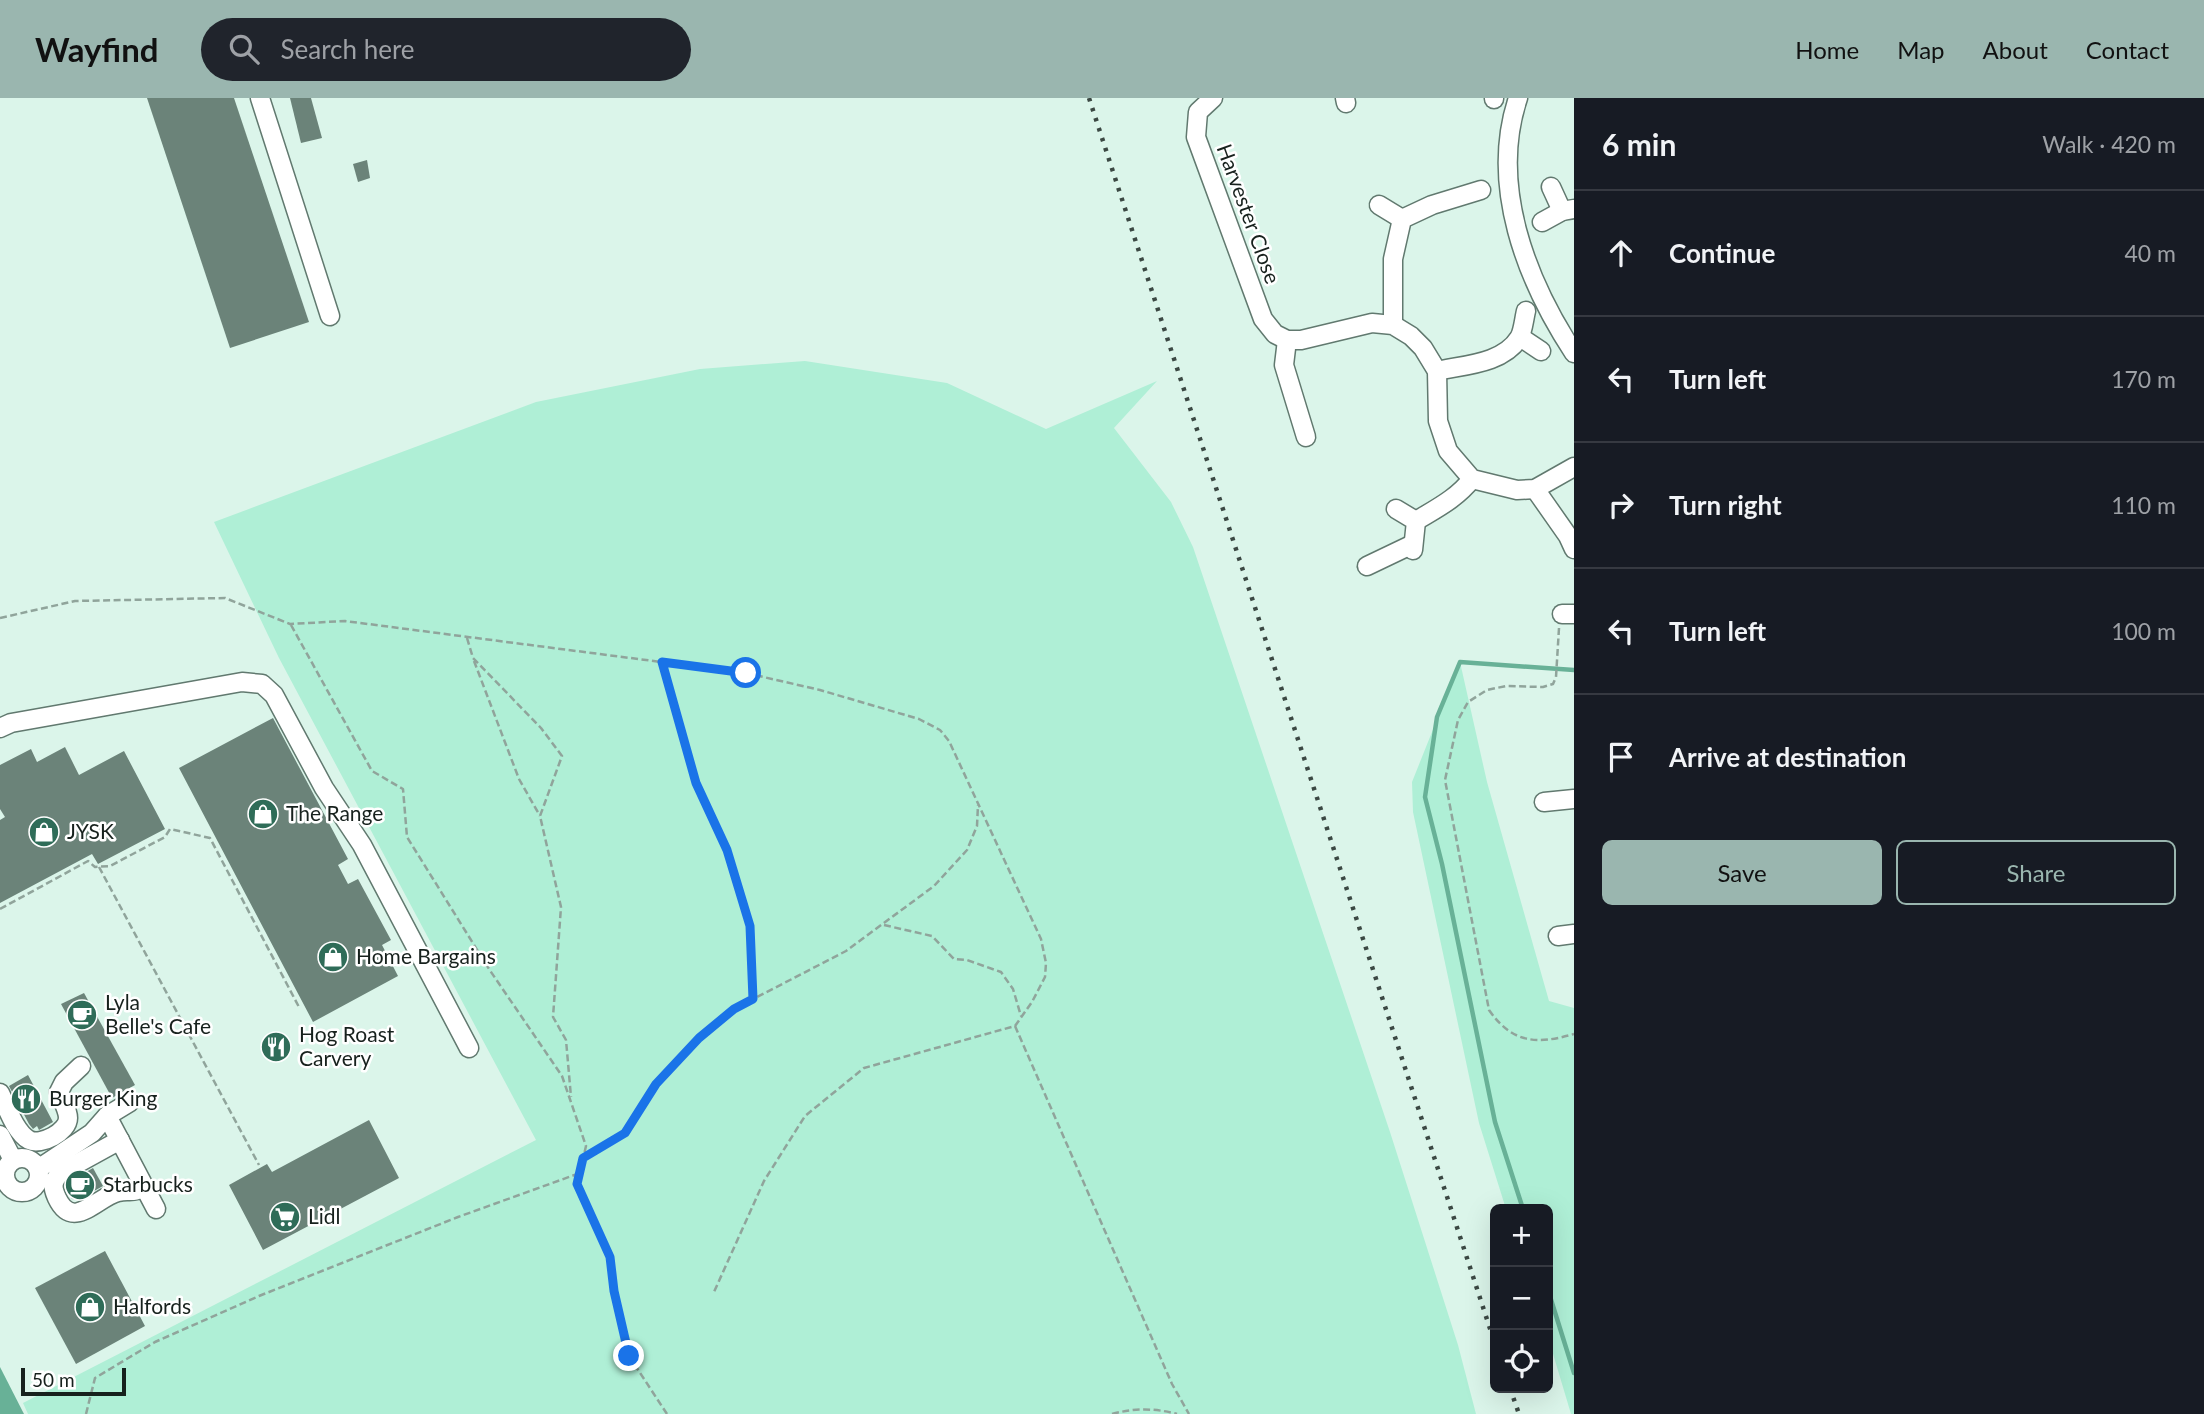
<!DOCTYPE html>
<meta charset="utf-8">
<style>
:root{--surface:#171b24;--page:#20242c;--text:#f1f3f6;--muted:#9ea1a6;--line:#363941;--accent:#9ab6af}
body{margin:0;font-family:Lato,sans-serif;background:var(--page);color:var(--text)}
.controls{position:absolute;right:21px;bottom:21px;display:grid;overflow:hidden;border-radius:10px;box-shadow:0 7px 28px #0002}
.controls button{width:63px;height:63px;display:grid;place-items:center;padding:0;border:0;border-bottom:2px solid var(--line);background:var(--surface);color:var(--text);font:35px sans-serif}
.scale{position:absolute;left:21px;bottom:18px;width:105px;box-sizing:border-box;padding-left:7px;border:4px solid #17211d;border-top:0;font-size:19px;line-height:24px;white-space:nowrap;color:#17211d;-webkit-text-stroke:5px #fff;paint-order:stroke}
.stop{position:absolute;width:21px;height:21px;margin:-16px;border:5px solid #1a73e8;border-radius:50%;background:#fff}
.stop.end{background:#1a73e8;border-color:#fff;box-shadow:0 2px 7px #0008}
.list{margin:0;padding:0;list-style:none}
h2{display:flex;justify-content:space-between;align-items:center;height:91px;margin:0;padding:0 28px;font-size:30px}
h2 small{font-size:23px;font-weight:400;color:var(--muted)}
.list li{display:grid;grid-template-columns:46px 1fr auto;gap:21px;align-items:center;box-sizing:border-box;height:126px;padding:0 28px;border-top:2px solid var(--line)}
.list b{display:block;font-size:26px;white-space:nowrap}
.list em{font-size:23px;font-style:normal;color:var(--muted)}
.actions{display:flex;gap:14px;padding:21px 28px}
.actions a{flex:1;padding:16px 0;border:2px solid var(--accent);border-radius:10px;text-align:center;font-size:24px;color:var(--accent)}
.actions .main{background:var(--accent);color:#111}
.icon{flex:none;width:38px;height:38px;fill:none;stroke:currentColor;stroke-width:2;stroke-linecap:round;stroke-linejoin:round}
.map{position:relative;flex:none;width:1574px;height:1316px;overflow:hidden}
header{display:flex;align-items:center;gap:42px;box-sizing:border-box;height:98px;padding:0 35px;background:var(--accent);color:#111}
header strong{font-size:33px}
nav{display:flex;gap:38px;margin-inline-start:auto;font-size:24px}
.search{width:490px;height:63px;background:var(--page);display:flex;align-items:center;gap:18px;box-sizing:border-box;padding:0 24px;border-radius:38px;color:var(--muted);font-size:26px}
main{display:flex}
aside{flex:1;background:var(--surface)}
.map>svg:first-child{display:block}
.green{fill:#afefd6}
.water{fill:#68b197}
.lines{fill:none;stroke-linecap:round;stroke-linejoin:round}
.stream{stroke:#68b197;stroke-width:4.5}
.building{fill:#6b8379}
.minor-casing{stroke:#61796f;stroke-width:21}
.path{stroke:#90a49b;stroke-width:2.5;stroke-dasharray:7 3.5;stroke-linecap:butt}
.minor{stroke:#fff;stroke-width:18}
.rail{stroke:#3b4843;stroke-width:4.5;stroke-dasharray:3.5 7;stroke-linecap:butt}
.route{stroke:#1a73e8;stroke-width:9}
.labels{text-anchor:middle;stroke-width:5;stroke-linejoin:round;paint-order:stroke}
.street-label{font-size:21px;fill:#17211d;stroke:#fff}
.poi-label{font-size:21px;fill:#17211d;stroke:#fff;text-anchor:start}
</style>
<header>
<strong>Wayfind</strong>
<div class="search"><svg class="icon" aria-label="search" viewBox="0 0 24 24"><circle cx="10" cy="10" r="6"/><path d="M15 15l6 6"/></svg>Search here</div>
<nav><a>Home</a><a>Map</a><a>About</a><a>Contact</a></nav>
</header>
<main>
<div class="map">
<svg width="1574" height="1316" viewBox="0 0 1574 1316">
<rect width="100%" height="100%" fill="#dbf5ea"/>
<!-- green -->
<g class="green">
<path d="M805 263 947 285 1046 331 1157 283 1114 330 1171 404 1193 449 1390 1034 1458 1247 1476 1316H28L23 1305 536 1042 279 560 214 424 536 304 700 271Z"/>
<path d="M1460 564 1487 684 1549 903 1574 910V1316H1571L1548 1239V1111H1506L1479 1025 1413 714 1412 684Z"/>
</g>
<!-- water -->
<path class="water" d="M0 1269 24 1316H0Z"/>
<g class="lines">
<!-- stream -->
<g class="stream">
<path d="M1523 1111 1495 1024 1442 766 1425 699 1437 619 1460 564 1574 572"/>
<path d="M1548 1192 1574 1275"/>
</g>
</g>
<!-- building -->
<g class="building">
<path d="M147 0H234L309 224 230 250Z"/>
<path d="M290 0H311L322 40 301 45Z"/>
<path d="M367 62 370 80 358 84 353 66Z"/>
<path d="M273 620 348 761 338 767 348 786 358 781 391 842 382 847 398 878 313 924 179 670Z"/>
<path d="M65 649 79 677 124 653 165 731 98 766 92 756 0 805V722L5 719 0 711V667L31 651 37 664Z"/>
<path d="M84 895 135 987 112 1000 61 906Z"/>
<path d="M28 977 53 1024 39 1032 37 1028 33 1031 29 1026 9 988Z"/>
<path d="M369 1022 399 1080 263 1152 229 1087 267 1066 272 1074Z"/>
<path d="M93 1070 103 1088 78 1102 72 1101 65 1090 67 1085Z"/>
<path d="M105 1153 145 1228 76 1266 35 1190Z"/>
</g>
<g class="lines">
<!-- minor casing -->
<g class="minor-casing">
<g id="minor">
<path d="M260 0 330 218"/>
<path d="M1213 0 1198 14 1196 39 1263 221 1275 236 1287 242H1301L1372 225 1393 227 1411 238 1423 250 1437 273 1438 323 1448 353 1472 381 1517 392 1535 391 1574 369"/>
<path d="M1345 0 1346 5"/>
<path d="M1518 0C1489 87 1526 182 1574 255"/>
<path d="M1494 1V0"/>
<path d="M1551 89 1562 113"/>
<path d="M1379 107 1402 121"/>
<path d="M1542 124 1562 113 1574 111"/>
<path d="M1393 227V161L1402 121 1432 107 1481 92"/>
<path d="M1520 239 1541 253"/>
<path d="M1287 242 1284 267 1306 339"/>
<path d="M1437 273C1463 267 1503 266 1519 240 1523 234 1524 221 1526 213"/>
<path d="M1535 391 1568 438 1574 451"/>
<path d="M1396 411 1416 423 1413 452"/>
<path d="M1416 423C1437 410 1456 401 1472 381"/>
<path d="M1367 468 1413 446"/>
<path d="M1562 516H1574"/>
<path d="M0 630 11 625 242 584 262 586 274 597 324 690 362 747 469 950"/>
<path d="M1544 704 1574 701"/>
<path d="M1558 838 1574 836"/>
<path d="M0 995C7 1009 15 1034 29 1042 41 1048 68 1034 68 1020 68 1012 62 1002 59 994L64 984 81 968"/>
<path d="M107 1018 156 1111"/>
<path d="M0 1037 13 1062"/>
<path d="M120 1042 60 1075C52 1084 52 1089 57 1100 73 1134 97 1099 118 1094 129 1091 133 1096 144 1089"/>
<circle cx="22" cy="1077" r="17"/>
<path d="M38 1071 92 1035 107 1018 130 1004"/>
</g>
</g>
<!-- path -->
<g class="path">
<path d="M0 520 75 503 225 500 290 526 345 523 746 575 820 592 919 621 940 632 949 643 1041 841 1046 865 1045 879 1032 904 1015 928 864 970 805 1018 764 1083 714 1194"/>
<path d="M291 527 372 673 403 691 407 739 489 871 562 978 586 1048 577 1086 610 1159 614 1193 629 1258 667 1316"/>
<path d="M1559 530 1556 579 1553 586 1543 589 1506 588 1487 592 1468 604 1458 622 1445 682 1489 912C1512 945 1536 947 1574 936"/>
<path d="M467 540 473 560 541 630 562 658 540 718 561 809 553 919 566 942 571 999"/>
<path d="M474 563 519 681 540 718"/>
<path d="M662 564 696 686 728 752 750 828 753 899"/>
<path d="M99 769 259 1067"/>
<path d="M0 811 88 763 95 769 110 768 165 739 170 731 210 740 300 911"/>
<path d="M884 827 932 838 954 861 967 862 1001 874 1013 891 1021 918"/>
<path d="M1015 928 1172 1286 1189 1316"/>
<path d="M583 1060 625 1035 656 986 699 940 734 911 846 853 934 788 967 752 977 728 978 707"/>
<path d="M86 1316 95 1280 155 1244 259 1198 458 1119 580 1075"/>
<path d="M1112 1316C1134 1310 1155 1310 1177 1316"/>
</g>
<!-- minor -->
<use href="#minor" class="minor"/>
<!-- rail -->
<g class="rail">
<path d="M1089 0 1495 1246"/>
<path d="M1510 1290 1519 1316"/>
</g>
</g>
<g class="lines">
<!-- route -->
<path class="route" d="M629 1258 614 1193 610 1159 577 1086 583 1060 625 1035 656 986 699 940 734 911 753 901 750 828 727 752 696 685 662 564 746 575"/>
</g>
<!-- icons -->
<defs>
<g id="shop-disc" transform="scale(1.575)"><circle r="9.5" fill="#2f6c58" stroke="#fff"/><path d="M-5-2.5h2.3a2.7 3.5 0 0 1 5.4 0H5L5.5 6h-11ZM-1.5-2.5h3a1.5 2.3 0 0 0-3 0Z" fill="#fff"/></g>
<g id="cafe-disc" transform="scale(1.575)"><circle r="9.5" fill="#2f6c58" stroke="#fff"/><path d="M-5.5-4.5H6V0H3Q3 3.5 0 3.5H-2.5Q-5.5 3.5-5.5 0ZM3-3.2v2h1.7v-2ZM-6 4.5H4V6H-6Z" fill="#fff"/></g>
<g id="restaurant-disc" transform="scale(1.575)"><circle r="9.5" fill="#2f6c58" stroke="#fff"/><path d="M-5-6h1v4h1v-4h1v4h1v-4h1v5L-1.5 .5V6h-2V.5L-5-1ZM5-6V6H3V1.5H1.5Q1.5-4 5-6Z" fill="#fff"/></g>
<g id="supermarket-disc" transform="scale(1.575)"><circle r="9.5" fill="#2f6c58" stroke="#fff"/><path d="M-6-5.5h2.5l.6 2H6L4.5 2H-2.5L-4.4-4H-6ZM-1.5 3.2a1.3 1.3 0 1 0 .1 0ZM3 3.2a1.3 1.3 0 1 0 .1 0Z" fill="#fff"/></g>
</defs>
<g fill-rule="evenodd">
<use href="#shop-disc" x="263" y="716"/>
<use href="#shop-disc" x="44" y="734"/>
<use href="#shop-disc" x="333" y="859"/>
<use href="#cafe-disc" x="82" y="917"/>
<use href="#restaurant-disc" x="276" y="949"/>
<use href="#restaurant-disc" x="26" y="1001"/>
<use href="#cafe-disc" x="80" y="1087"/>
<use href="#supermarket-disc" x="285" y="1119"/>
<use href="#shop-disc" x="90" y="1209"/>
</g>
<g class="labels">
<!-- street labels -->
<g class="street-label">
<text transform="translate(1248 116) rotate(70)" y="7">Harvester Close</text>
</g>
<!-- poi labels -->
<g class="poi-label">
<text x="286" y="723">The Range</text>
<text x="67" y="741">JYSK</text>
<text x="356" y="866">Home Bargains</text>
<text x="105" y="912">Lyla<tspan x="105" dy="24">Belle's Cafe</tspan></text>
<text x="299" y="944">Hog Roast<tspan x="299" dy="24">Carvery</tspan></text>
<text x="49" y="1008">Burger King</text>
<text x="103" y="1094">Starbucks</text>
<text x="308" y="1126">Lidl</text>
<text x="113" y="1216">Halfords</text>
</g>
</g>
</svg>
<div class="controls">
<button>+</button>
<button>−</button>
<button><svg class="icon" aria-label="locate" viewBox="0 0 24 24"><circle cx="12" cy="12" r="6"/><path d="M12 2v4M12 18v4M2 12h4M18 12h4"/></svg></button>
</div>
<div class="scale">50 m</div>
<div class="stop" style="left:746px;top:575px"></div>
<div class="stop end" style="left:629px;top:1258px"></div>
</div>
<aside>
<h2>6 min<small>Walk · 420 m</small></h2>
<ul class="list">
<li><svg class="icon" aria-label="ahead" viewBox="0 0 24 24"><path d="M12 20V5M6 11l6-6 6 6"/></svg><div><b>Continue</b></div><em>40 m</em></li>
<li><svg class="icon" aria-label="left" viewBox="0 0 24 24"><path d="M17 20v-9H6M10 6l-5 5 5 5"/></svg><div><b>Turn left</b></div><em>170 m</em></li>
<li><svg class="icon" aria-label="right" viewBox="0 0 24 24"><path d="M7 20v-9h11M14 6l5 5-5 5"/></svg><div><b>Turn right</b></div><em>110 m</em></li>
<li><svg class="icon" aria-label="left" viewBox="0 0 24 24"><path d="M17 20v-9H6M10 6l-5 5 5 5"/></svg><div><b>Turn left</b></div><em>100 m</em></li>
<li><svg class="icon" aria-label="arrive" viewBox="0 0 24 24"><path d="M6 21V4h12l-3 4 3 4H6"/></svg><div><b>Arrive at destination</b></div></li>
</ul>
<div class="actions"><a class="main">Save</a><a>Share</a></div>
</aside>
</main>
